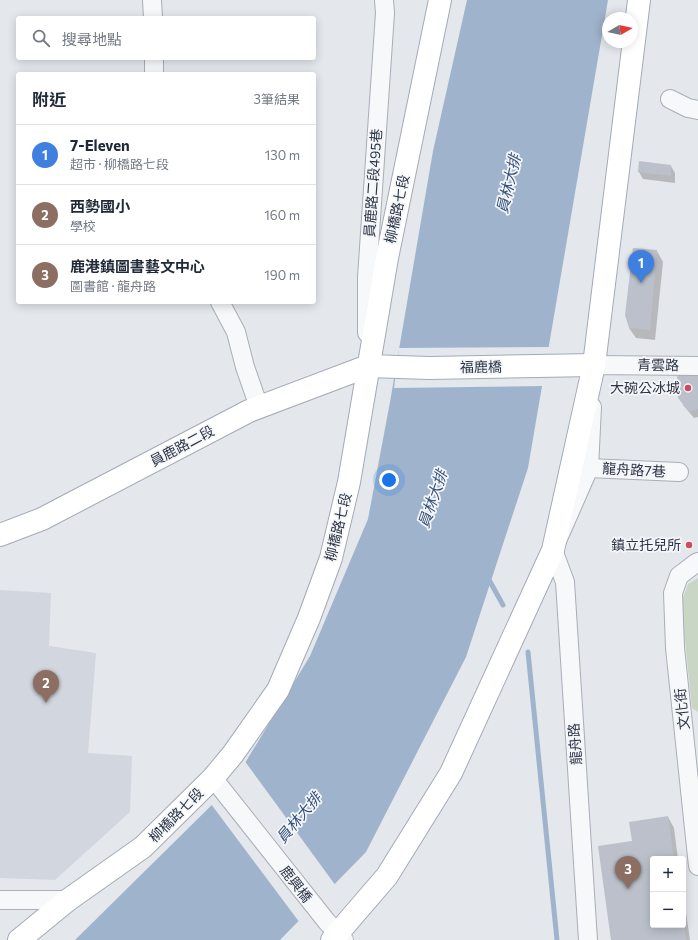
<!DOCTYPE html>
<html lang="zh-TW">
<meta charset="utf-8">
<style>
:root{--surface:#fff;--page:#f6f6f7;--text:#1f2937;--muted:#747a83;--line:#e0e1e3;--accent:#7c3aed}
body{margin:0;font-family:Commissioner,"Noto Sans TC",sans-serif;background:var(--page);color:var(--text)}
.controls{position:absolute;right:12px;bottom:12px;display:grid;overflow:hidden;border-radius:4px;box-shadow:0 2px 10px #0003}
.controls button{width:36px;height:36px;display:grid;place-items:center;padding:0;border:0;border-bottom:1px solid var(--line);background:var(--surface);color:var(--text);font:20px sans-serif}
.compass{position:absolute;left:602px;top:12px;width:36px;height:36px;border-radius:50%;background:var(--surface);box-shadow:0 2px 10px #0003;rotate:81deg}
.you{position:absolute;left:389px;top:480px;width:14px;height:14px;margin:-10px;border:3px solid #fff;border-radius:50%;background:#1a73e8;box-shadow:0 0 0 6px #1a73e833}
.badge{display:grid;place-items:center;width:26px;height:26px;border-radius:50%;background:var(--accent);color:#fff;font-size:13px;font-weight:700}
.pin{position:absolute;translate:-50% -33px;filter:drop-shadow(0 1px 2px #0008)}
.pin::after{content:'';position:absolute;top:21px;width:14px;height:12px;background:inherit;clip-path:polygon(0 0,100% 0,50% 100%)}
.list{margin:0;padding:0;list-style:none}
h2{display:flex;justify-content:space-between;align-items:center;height:52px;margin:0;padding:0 16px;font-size:17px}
h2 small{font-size:13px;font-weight:400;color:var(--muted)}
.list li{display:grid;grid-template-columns:26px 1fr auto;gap:12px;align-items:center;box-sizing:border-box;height:60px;padding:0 16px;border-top:1px solid var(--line)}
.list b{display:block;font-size:15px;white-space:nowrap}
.list p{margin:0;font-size:13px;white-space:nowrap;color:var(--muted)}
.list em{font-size:13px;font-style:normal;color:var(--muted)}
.icon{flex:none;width:22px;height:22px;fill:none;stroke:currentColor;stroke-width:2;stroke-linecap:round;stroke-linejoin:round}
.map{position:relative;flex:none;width:698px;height:940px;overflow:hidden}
.search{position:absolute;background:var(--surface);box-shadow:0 2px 10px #0003;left:16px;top:16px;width:300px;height:44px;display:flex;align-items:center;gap:10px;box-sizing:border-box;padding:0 14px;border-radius:4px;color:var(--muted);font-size:15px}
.panel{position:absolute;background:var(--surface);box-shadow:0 2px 10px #0003;left:16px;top:72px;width:300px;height:232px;border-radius:4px}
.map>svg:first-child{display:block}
.built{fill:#d2d6de}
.green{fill:#c9d6c5}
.water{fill:#9fb4cc}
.pier{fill:#e4e7ec}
.shadow{fill:#0003}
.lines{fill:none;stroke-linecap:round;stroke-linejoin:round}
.stream{stroke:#9fb4cc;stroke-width:5}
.building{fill:#bbc0ca}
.minor-casing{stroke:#a9aeb7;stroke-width:20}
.major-casing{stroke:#a3abb8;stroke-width:24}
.minor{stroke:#f7f8fa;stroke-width:18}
.major{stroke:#fff;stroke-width:22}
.poi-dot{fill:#d1495b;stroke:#f4f6f9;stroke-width:1.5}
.labels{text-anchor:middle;stroke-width:3.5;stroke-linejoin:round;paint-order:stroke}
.street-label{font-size:14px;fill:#2b3445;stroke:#f4f6f9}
.poi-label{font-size:14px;fill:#2b3445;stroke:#f4f6f9;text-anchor:end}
.water-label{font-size:15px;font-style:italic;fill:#34527a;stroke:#f4f6f9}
</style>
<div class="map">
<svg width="698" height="940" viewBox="0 0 698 940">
<rect width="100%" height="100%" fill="#e4e7ec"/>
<!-- built -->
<path class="built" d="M0 590 51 593 49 646 96 653 88 753 132 756 130 812 55 880 0 878Z"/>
<!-- green -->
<path class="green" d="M698 578V712L692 708 681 603 688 584Z"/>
<!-- water -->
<path class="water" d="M467 0H608L528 468 466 657 366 852 280 940H75L231 786 310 656 368 519 390 402 433 151Z"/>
<!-- pier -->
<g class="pier">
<path d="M551 347 544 386 394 388 399 348Z"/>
<path d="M244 760 336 886 300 923 211 804 229 785Z"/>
</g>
<!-- shadow -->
<g class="shadow">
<path d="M671 166 675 173V183L643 179 639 172Z"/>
<path d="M657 251 663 262 655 340 636 338 629 328Z"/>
<path d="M698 375V417L694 418 683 405Z"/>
<path d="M668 817 674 828 678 859H653V925H683V892L690 940H612L633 842Z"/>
</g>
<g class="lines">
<!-- stream -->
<g class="stream">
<path d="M488 578 503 605"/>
<path d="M528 652 557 940"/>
</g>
</g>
<!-- building -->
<g class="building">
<path d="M639 161 671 165V176L638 172Z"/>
<path d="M633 248 657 250 650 330 629 328 625 315Z"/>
<path d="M677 373H698V409L689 412 678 398Z"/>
<path d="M668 816 674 859H653V925H684L686 940H611L598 846 632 841 629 822Z"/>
</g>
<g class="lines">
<!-- minor casing -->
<g class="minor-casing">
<g id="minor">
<path d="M152 0 153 18"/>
<path d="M154 58V74"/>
<path d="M670 99 688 108 698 110"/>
<path d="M220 302 236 332 245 367 259 407"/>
<path d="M367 333V277L385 13 384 0"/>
<path d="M593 378 594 365 698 366"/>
<path d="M589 468 679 472"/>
<path d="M698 562 696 563 679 576 673 593 675 648 698 866"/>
<path d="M213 778 327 922 344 940"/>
<path d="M0 900H68"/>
<path d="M588 940 565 582 553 550 589 468 592 407"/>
</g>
</g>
<!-- major casing -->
<g class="major-casing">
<g id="major">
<path d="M0 535 42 519 249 411 368 366 429 368 594 365"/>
<path d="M19 940 68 900 143 847 213 778 233 754 278 690 309 618 331 558 349 482 387 258 440 0"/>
<path d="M332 940 387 876 451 773 553 550 594 365 639 0"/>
</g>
</g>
<!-- minor -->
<use href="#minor" class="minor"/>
<!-- major -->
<use href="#major" class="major"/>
</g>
<!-- markers -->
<g class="poi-dot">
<circle cx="688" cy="388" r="4"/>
<circle cx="689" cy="545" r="4"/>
</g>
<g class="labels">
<!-- street labels -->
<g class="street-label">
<text transform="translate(373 183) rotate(-86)" y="5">員鹿路二段495巷</text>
<text transform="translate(397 209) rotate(-78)" y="5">柳橋路七段</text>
<text transform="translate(658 365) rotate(1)" y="5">青雲路</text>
<text transform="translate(481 367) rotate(-1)" y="5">福鹿橋</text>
<text transform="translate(182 446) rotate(-28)" y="5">員鹿路二段</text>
<text transform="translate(634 470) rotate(3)" y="5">龍舟路7巷</text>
<text transform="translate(338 527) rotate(-76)" y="5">柳橋路七段</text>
<text transform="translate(682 709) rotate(-96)" y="5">文化街</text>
<text transform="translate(575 744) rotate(-94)" y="5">龍舟路</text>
<text transform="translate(176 815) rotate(-45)" y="5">柳橋路七段</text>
<text transform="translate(296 884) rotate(52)" y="5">鹿興橋</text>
</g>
<!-- poi labels -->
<g class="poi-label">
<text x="680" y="393">大碗公冰城</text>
<text x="681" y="550">鎮立托兒所</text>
</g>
<!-- water labels -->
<g class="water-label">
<text transform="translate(509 184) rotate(-77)" y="5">員林大排</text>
<text transform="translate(433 499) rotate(-71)" y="5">員林大排</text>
<text transform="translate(299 818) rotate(-50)" y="5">員林大排</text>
</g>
</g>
</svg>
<div class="controls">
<button>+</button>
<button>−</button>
</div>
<svg class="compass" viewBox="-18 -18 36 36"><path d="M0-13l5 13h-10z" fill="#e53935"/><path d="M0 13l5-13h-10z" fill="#747a83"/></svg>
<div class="you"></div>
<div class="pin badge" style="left:641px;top:283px;background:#3f7fe0">1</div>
<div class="pin badge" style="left:46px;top:703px;background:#8d6e63">2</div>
<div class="pin badge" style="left:628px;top:889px;background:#8d6e63">3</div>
<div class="search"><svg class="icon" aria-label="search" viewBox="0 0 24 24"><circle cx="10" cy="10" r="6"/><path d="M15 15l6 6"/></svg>搜尋地點</div>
<section class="panel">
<h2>附近<small>3筆結果</small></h2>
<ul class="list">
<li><span class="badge" style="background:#3f7fe0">1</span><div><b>7-Eleven</b><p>超市 · 柳橋路七段</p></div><em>130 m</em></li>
<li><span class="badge" style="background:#8d6e63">2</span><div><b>西勢國小</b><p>學校</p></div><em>160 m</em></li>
<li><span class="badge" style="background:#8d6e63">3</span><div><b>鹿港鎮圖書藝文中心</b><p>圖書館 · 龍舟路</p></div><em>190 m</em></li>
</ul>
</section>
</div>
